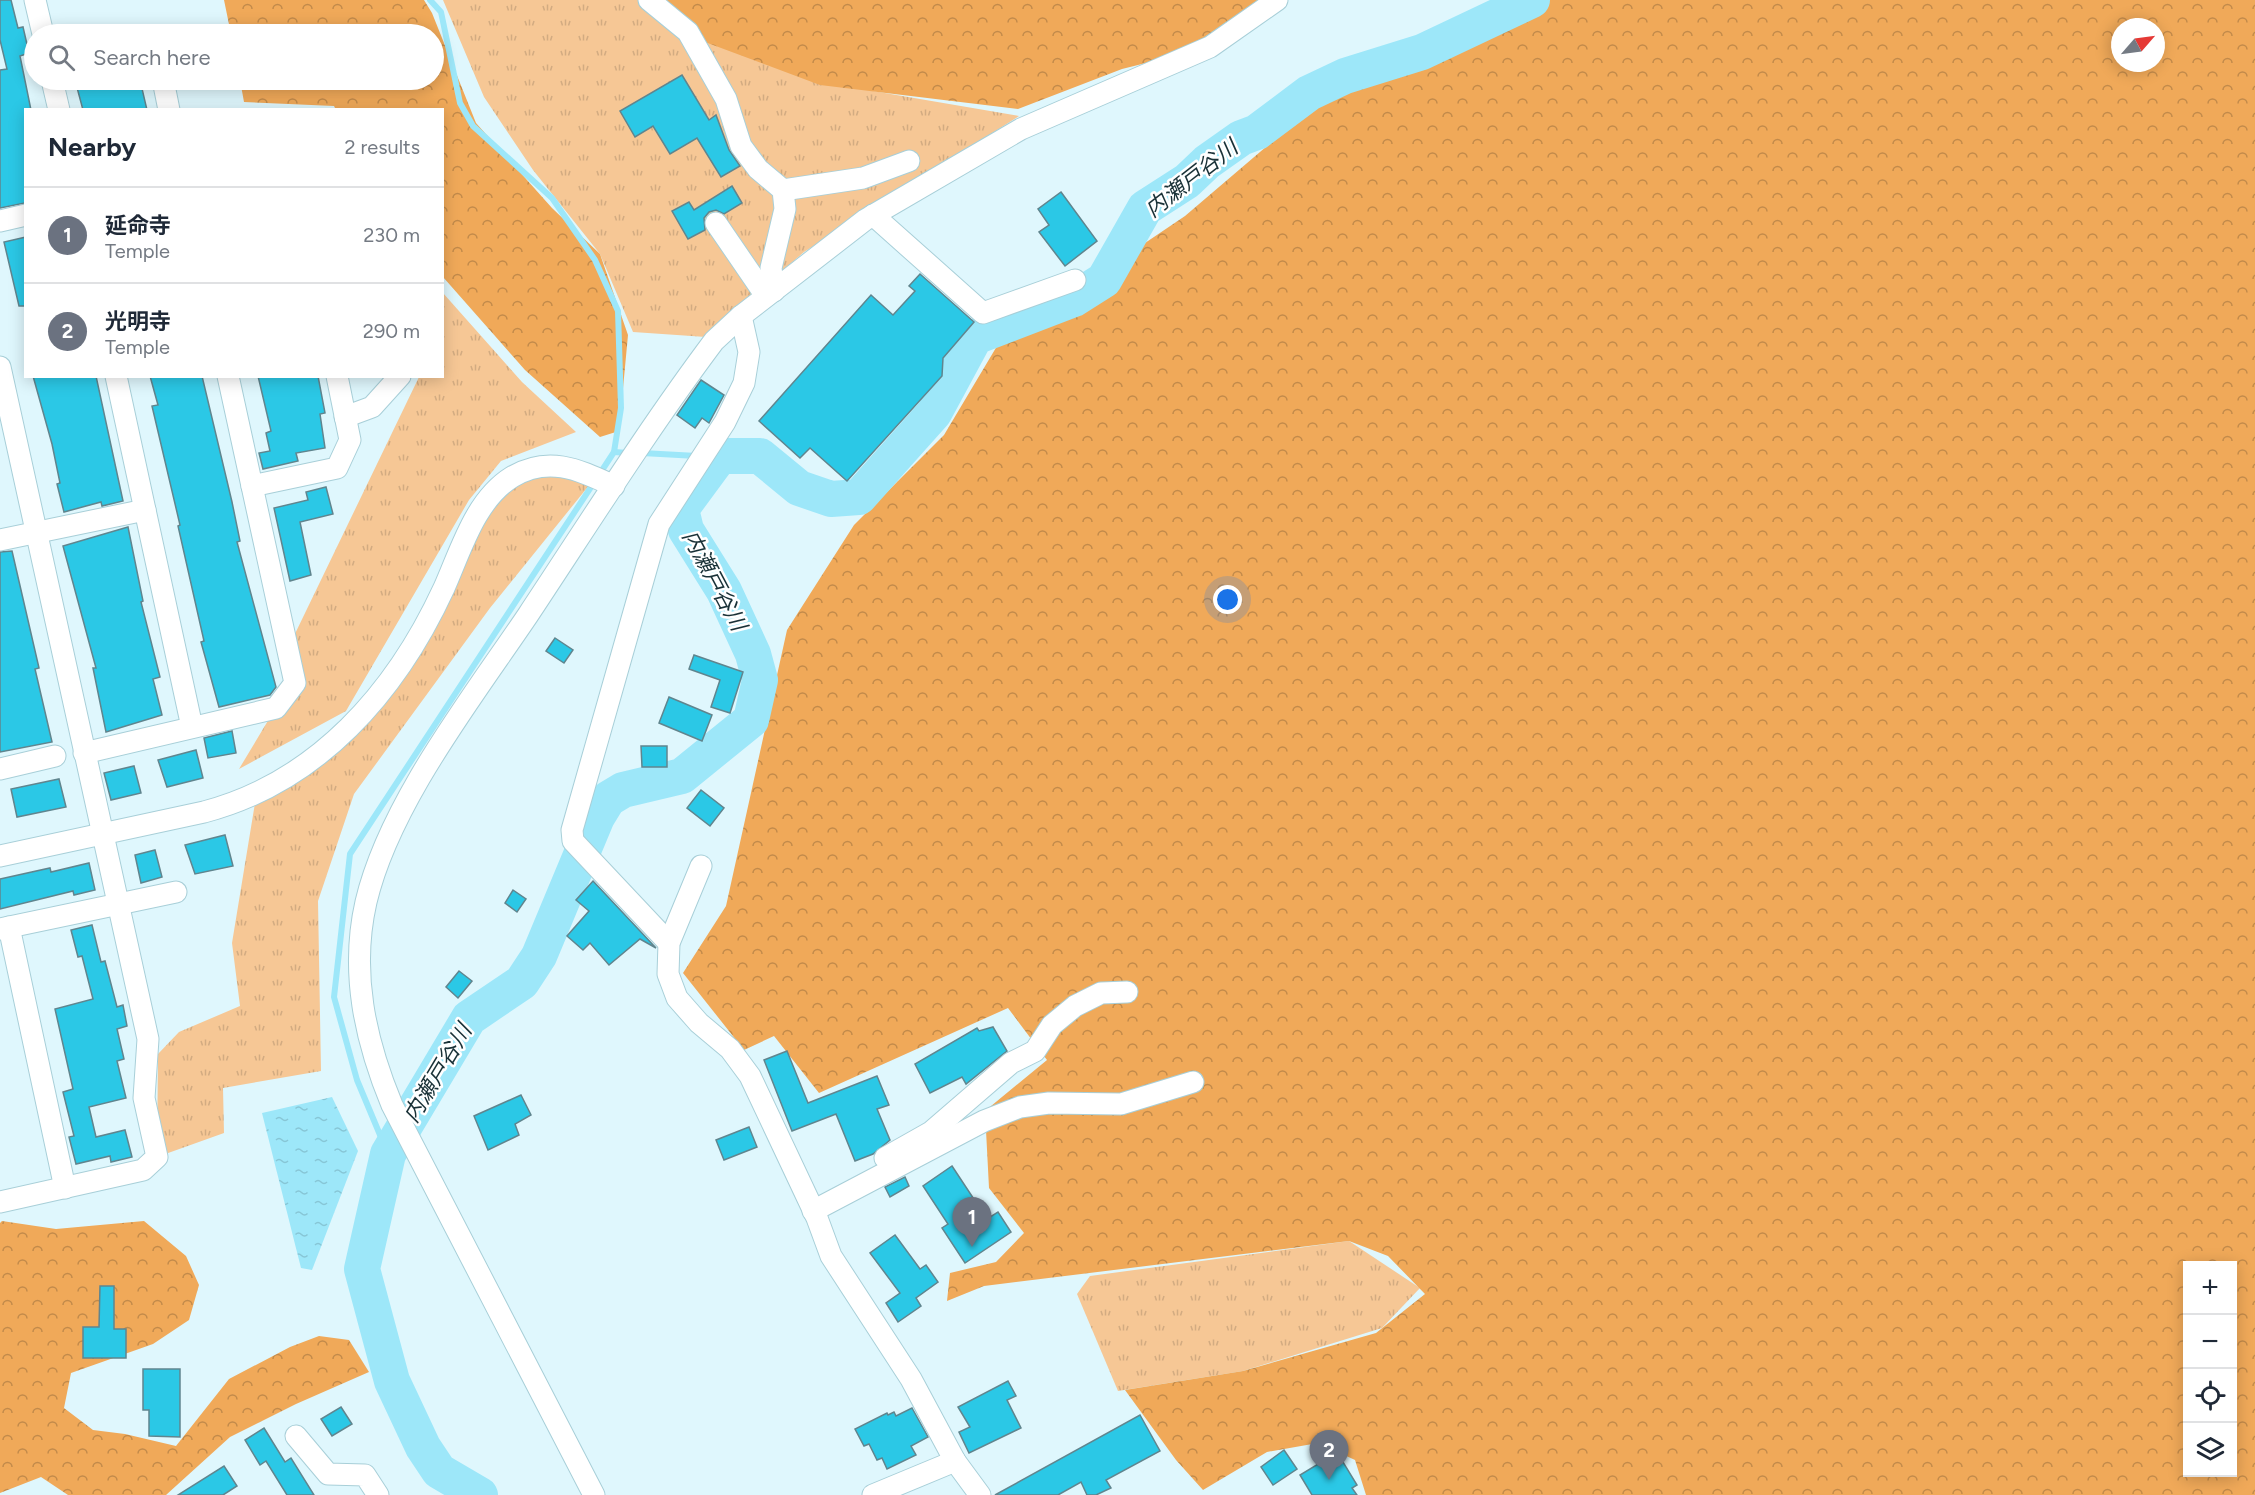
<!DOCTYPE html>
<meta charset="utf-8">
<style>
:root{--surface:#fff;--page:#f6f6f7;--text:#1f2937;--muted:#747a83;--line:#e0e1e3;--accent:#a9712e}
body{margin:0;font-family:Figtree,"Noto Sans JP",sans-serif;background:var(--page);color:var(--text)}
.controls{position:absolute;right:18px;bottom:18px;display:grid;overflow:hidden;border-radius:0px;box-shadow:0 3px 15px #0003}
.controls button{width:54px;height:54px;display:grid;place-items:center;padding:0;border:0;border-bottom:2px solid var(--line);background:var(--surface);color:var(--text);font:30px sans-serif}
.compass{position:absolute;left:2111px;top:18px;width:54px;height:54px;border-radius:50%;background:var(--surface);box-shadow:0 3px 15px #0003;rotate:62deg}
.you{position:absolute;left:1228px;top:600px;width:21px;height:21px;margin:-15px;border:4px solid #fff;border-radius:50%;background:#1a73e8;box-shadow:0 0 0 9px #1a73e833}
.badge{display:grid;place-items:center;width:39px;height:39px;border-radius:50%;background:var(--accent);color:#fff;font-size:20px;font-weight:700}
.pin{position:absolute;translate:-50% -50px;filter:drop-shadow(0 2px 3px #0008)}
.pin::after{content:'';position:absolute;top:32px;width:21px;height:18px;background:inherit;clip-path:polygon(0 0,100% 0,50% 100%)}
.list{margin:0;padding:0;list-style:none}
h2{display:flex;justify-content:space-between;align-items:center;height:78px;margin:0;padding:0 24px;font-size:26px}
h2 small{font-size:20px;font-weight:400;color:var(--muted)}
.list li{display:grid;grid-template-columns:39px 1fr auto;gap:18px;align-items:center;box-sizing:border-box;height:96px;padding:0 24px;border-top:2px solid var(--line)}
.list b{display:block;font-size:22px;white-space:nowrap}
.list p{margin:0;font-size:20px;white-space:nowrap;color:var(--muted)}
.list em{font-size:20px;font-style:normal;color:var(--muted)}
.icon{flex:none;width:33px;height:33px;fill:none;stroke:currentColor;stroke-width:2;stroke-linecap:round;stroke-linejoin:round}
.map{position:relative;flex:none;width:2255px;height:1495px;overflow:hidden}
.search{position:absolute;background:var(--surface);box-shadow:0 3px 15px #0003;left:24px;top:24px;width:420px;height:66px;display:flex;align-items:center;gap:15px;box-sizing:border-box;padding:0 21px;border-radius:33px;color:var(--muted);font-size:22px}
.panel{position:absolute;background:var(--surface);box-shadow:0 3px 15px #0003;left:24px;top:108px;width:420px;height:270px;border-radius:0px}
.map>svg:first-child{display:block}
.grass{fill:url(#grass-tufts)}
.forest{fill:url(#forest-crowns);fill-rule:evenodd}
.water{fill:url(#water-ripples)}
.lines{fill:none;stroke-linecap:round;stroke-linejoin:round}
.stream{stroke:#9de7f9;stroke-width:6}
.river{stroke:#9de7f9;stroke-width:36}
.building{fill:#2bc8e6;stroke:#60858e;stroke-width:1.5}
.minor-casing{stroke:#a8cfd8;stroke-width:23}
.minor{stroke:#fff;stroke-width:21}
.labels{text-anchor:middle;stroke-width:5;stroke-linejoin:round;paint-order:stroke}
.water-label{font-size:22px;font-style:italic;fill:#193137;stroke:#fff}
</style>
<div class="map">
<svg width="2255" height="1495" viewBox="0 0 2255 1495">
<defs>
<pattern id="grass-tufts" width="24" height="20" patternUnits="userSpaceOnUse" patternTransform="scale(1.5)"><rect width="24" height="20" fill="#f6c795"/><path d="M3 7l-1-3M5 7V3M7 7l1-3M15 17l-1-3M17 17v-4M19 17l1-3" fill="none" stroke="#d2ab81"/></pattern>
<pattern id="forest-crowns" width="20" height="18" patternUnits="userSpaceOnUse" patternTransform="scale(1.5)"><rect width="20" height="18" fill="#f0a959"/><path d="M2 6a3 3 0 1 1 6 0M12 15a3 3 0 1 1 6 0" fill="none" stroke="#c28a4a"/></pattern>
<pattern id="water-ripples" width="26" height="14" patternUnits="userSpaceOnUse" patternTransform="scale(1.5)"><rect width="26" height="14" fill="#9de7f9"/><path d="M2 4q2-2 4 0t4 0M15 11q2-2 4 0t4 0" fill="none" stroke="#87c6d6"/></pattern>
</defs>
<rect width="100%" height="100%" fill="#dff7fd"/>
<!-- grass -->
<g class="grass">
<path d="M443 0H650L873 91 1019 116 804 252 706 337 633 332 600 254 533 170 484 97Z"/>
<path d="M443 293 522 382 576 432 501 461 469 500 346 711 239 769 269 719 303 676 292 640 419 377 442 376Z"/>
<path d="M539 473 591 483 490 608 354 794 318 901 321 1071 223 1088 224 1133 157 1157 158 1054 179 1032 240 1006 232 943 255 803 363 713 495 490Z"/>
<path d="M1349 1241 1420 1288 1382 1328 1243 1371 1118 1391 1077 1294 1090 1276Z"/>
</g>
<!-- forest -->
<g class="forest">
<path d="M224 0H424L432 13 476 123 552 208 600 254 628 335 619 431 600 437 525 370 443 277 442 110H336L334 106 244 102 240 80H434V34H231Z"/>
<path d="M649 0H1264L1194 51 1122 69 1018 109 820 85 705 42Z"/>
<path d="M1545 0H2255V1495H1366L1355 1460 1318 1443 1267 1452 1203 1490 1176 1460 1125 1390 1243 1371 1376 1333 1425 1294 1388 1256 1349 1241 984 1286 947 1301 950 1273 996 1262 1024 1233 989 1188 985 1111 1047 1060 1008 1008 819 1093 774 1036 744 1050 683 973 726 906 787 630 854 525 944 435 1000 341 1185 216 1328 94ZM2120 27H2156V63H2120ZM2188 1266H2232V1472H2188Z"/>
<path d="M2 1221 56 1229 144 1221 186 1256 199 1285 189 1320 153 1344 71 1373 64 1408 93 1430 125 1434 176 1446 229 1379 290 1347 319 1336 349 1340 369 1372 296 1404 230 1437 166 1495H68L41 1477 0 1493V1223Z"/>
</g>
<!-- water -->
<path class="water" d="M332 1097 358 1151 312 1270 301 1268 262 1113Z"/>
<g class="lines">
<!-- stream -->
<g class="stream">
<path d="M430 0 441 12 460 103 473 126 552 198 595 260 618 311 621 408 614 452 628 453"/>
<path d="M642 453 697 456"/>
<path d="M708 456H720"/>
<path d="M388 1154 357 1080 334 997 350 854 614 452"/>
</g>
<!-- river -->
<path class="river" d="M480 1495 439 1471 423 1447 392 1381 362 1269 388 1154 469 1018 522 982 539 956 597 817 608 799 623 790 682 776 751 720 760 680 753 654 724 591 686 530 681 509 720 456H760L799 488 831 499 859 497 934 413 975 337 1074 299 1104 280 1145 208 1187 181 1207 162 1241 138 1257 132 1309 93 1345 76 1422 52 1532 0"/>
</g>
<!-- building -->
<g class="building">
<path d="M0 0H11L18 28 23 27 29 53 20 56 31 110H26L25 203 0 208V70L7 69 0 40Z"/>
<path d="M682 75 709 120 716 115 729 150 740 166 721 177 697 138 670 154 653 126 635 137 620 111Z"/>
<path d="M75 80H140L147 110H83Z"/>
<path d="M732 186 742 203 724 214 716 210 709 212 704 218 705 230 688 239 672 211 689 202 694 210Z"/>
<path d="M1061 192 1097 241 1065 266 1039 232 1049 225 1038 209Z"/>
<path d="M26 237V306H19L4 242Z"/>
<path d="M920 274 974 322 943 358 942 376 847 481 810 448 800 458 759 421 871 295 893 315 915 291 909 286Z"/>
<path d="M33 376H96L123 501 102 506 101 502 64 512 57 484 60 483 52 444Z"/>
<path d="M150 376H202L232 502 240 541 237 542 276 687 270 695 219 707 201 642 204 641 178 526 180 525 152 406 158 405Z"/>
<path d="M258 376H318L325 413 320 414 325 448 296 453 298 461 263 469 259 453 270 451 266 433 271 431Z"/>
<path d="M701 380 724 395 709 423 702 418 695 428 677 415Z"/>
<path d="M326 487 333 514 300 522 311 575 290 581 274 508 308 500 306 492Z"/>
<path d="M128 527 143 601 141 602 160 677 153 679 162 715 106 732 93 668H96L63 546Z"/>
<path d="M12 551 39 668 35 669 52 742 0 752V552Z"/>
<path d="M555 638 573 650 564 663 546 651Z"/>
<path d="M694 655 743 672 730 713 711 707 720 680 689 669Z"/>
<path d="M669 697 712 715 702 741 659 723Z"/>
<path d="M232 731 236 753 208 758 204 738Z"/>
<path d="M641 746H667V767H642Z"/>
<path d="M196 750 203 778 167 787 158 760Z"/>
<path d="M134 766 141 793 111 800 104 773Z"/>
<path d="M59 779 66 807 17 817 11 789Z"/>
<path d="M701 790 724 808 710 826 687 808Z"/>
<path d="M225 835 233 866 195 874 185 845Z"/>
<path d="M155 850 162 877 141 883 135 855Z"/>
<path d="M89 863 95 890 74 895 73 891 0 909V879L50 868 51 872Z"/>
<path d="M593 881 656 948 640 939 609 965 590 943 583 950 567 936 589 911 576 900Z"/>
<path d="M513 890 526 899 517 912 505 903Z"/>
<path d="M92 925 101 962 105 961 117 1007 123 1005 127 1026 117 1029 124 1059 117 1061 126 1098 89 1107 96 1137 125 1130 132 1157 111 1162 110 1156 76 1164 69 1137 74 1136 63 1092 73 1089 55 1009 93 999 82 956 78 957 71 930Z"/>
<path d="M459 971 472 981 458 998 446 987Z"/>
<path d="M993 1027 1007 1051 966 1084 962 1077 930 1093 915 1064 977 1028 979 1031Z"/>
<path d="M787 1051 808 1103 877 1076 889 1105 877 1109 890 1140 873 1154 855 1161 836 1114 792 1131 764 1060Z"/>
<path d="M521 1095 531 1115 515 1124 519 1135 488 1150 474 1116Z"/>
<path d="M749 1127 757 1147 724 1160 716 1140Z"/>
<path d="M952 1166 987 1219 998 1212 1011 1232 965 1263 942 1228 948 1224 923 1186Z"/>
<path d="M905 1177 909 1186 890 1197 885 1187Z"/>
<path d="M895 1235 920 1269 926 1265 938 1282 916 1298 921 1306 898 1322 886 1303 900 1293 870 1253Z"/>
<path d="M100 1286H114V1329H126V1358H83V1327H99Z"/>
<path d="M143 1369H180V1437L149 1436V1410H143Z"/>
<path d="M1008 1381 1016 1396 1007 1400 1021 1428 969 1453 959 1432 970 1427 958 1407Z"/>
<path d="M341 1407 352 1424 332 1436 321 1419Z"/>
<path d="M912 1408 928 1437 911 1446 916 1455 887 1469 882 1458 877 1460 869 1444 864 1446 855 1429 887 1413 888 1415 894 1412 896 1416Z"/>
<path d="M1140 1415 1160 1451 1106 1480 1111 1488 1096 1495H1087L1081 1482 1058 1495H995Z"/>
<path d="M264 1428 285 1462 291 1458 314 1495H287L266 1461 260 1465 245 1440Z"/>
<path d="M1284 1450 1297 1469 1273 1485 1261 1467Z"/>
<path d="M1328 1458 1334 1468 1343 1462 1357 1485 1352 1488 1357 1495H1312L1300 1475Z"/>
<path d="M224 1466 237 1486 223 1495H178Z"/>
</g>
<g class="lines">
<!-- minor casing -->
<g class="minor-casing">
<g id="minor">
<path d="M35 0 43 34"/>
<path d="M649 0 688 32 726 99 741 146 758 169 783 190 785 209 771 268 774 291"/>
<path d="M52 80 59 110"/>
<path d="M163 80 169 110"/>
<path d="M783 190 863 178 909 161"/>
<path d="M873 215 983 313 1075 280"/>
<path d="M0 221 26 215"/>
<path d="M716 223 766 296"/>
<path d="M0 367 148 1039 144 1098 157 1157 143 1170 0 1202"/>
<path d="M116 376 192 727"/>
<path d="M345 417 372 407 400 376"/>
<path d="M252 486 337 468 350 440 337 376"/>
<path d="M0 540 145 510"/>
<path d="M84 753 276 708 295 683 228 376"/>
<path d="M0 769 55 756"/>
<path d="M0 856 204 812C318 782 396 692 444 588 461 550 475 500 512 477 549 455 579 470 614 486"/>
<path d="M701 866 669 943 668 974 677 998 699 1023 730 1049 750 1076 817 1218 831 1256 911 1379 955 1461 980 1495"/>
<path d="M9 927 65 1188"/>
<path d="M0 929 176 892"/>
<path d="M669 943 573 841 572 830 659 524 725 422 744 383 749 352 741 316"/>
<path d="M885 1158 931 1132 1011 1063 1035 1051 1052 1025 1075 1006 1101 993 1127 992"/>
<path d="M813 1211 984 1121 1020 1107 1049 1103 1121 1104 1193 1082"/>
<path d="M296 1436 328 1474 365 1475 378 1495"/>
<path d="M594 1495 392 1105C365 1040 350 972 366 902 389 804 472 698 528 615 589 523 648 429 714 341L741 316 865 220 1021 129 1210 47 1277 0"/>
<path d="M873 1495 955 1461"/>
</g>
</g>
<!-- minor -->
<use href="#minor" class="minor"/>
</g>
<g class="labels">
<!-- water labels -->
<g class="water-label">
<text transform="translate(1191 178) rotate(-38)" y="8">内瀬戸谷川</text>
<text transform="translate(715 580) rotate(62)" y="8">内瀬戸谷川</text>
<text transform="translate(437 1073) rotate(-59)" y="8">内瀬戸谷川</text>
</g>
</g>
</svg>
<div class="controls">
<button>+</button>
<button>−</button>
<button><svg class="icon" aria-label="locate" viewBox="0 0 24 24"><circle cx="12" cy="12" r="6"/><path d="M12 2v4M12 18v4M2 12h4M18 12h4"/></svg></button>
<button><svg class="icon" aria-label="layers" viewBox="0 0 24 24"><path d="M12 4l9 5-9 5-9-5zM3 14l9 5 9-5"/></svg></button>
</div>
<svg class="compass" viewBox="-18 -18 36 36"><path d="M0-13l5 13h-10z" fill="#e53935"/><path d="M0 13l5-13h-10z" fill="#747a83"/></svg>
<div class="you"></div>
<div class="pin badge" style="left:972px;top:1247px;background:#6b7280">1</div>
<div class="pin badge" style="left:1329px;top:1480px;background:#6b7280">2</div>
<div class="search"><svg class="icon" aria-label="search" viewBox="0 0 24 24"><circle cx="10" cy="10" r="6"/><path d="M15 15l6 6"/></svg>Search here</div>
<section class="panel">
<h2>Nearby<small>2 results</small></h2>
<ul class="list">
<li><span class="badge" style="background:#6b7280">1</span><div><b>延命寺</b><p>Temple</p></div><em>230 m</em></li>
<li><span class="badge" style="background:#6b7280">2</span><div><b>光明寺</b><p>Temple</p></div><em>290 m</em></li>
</ul>
</section>
</div>
